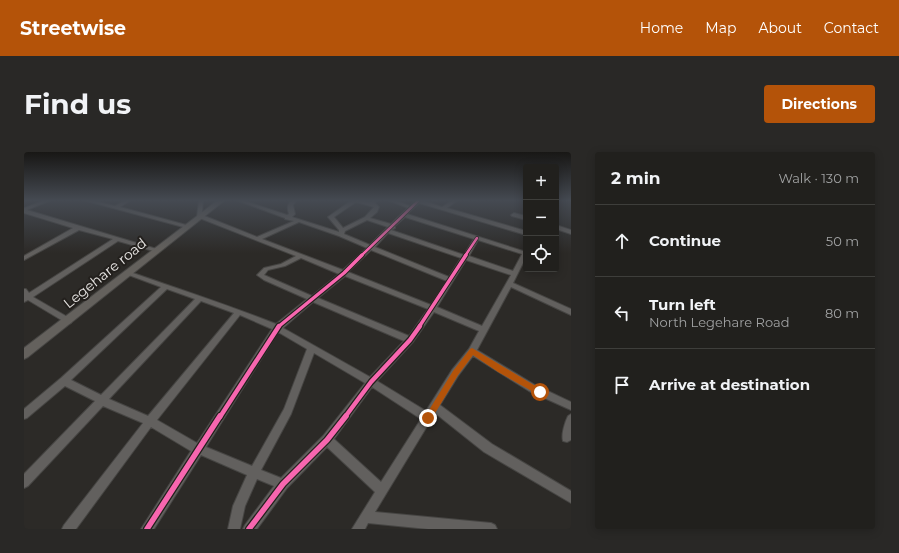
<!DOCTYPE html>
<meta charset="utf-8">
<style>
:root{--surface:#21201d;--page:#292826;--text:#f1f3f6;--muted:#a2a3a4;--line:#3e3e3b;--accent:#b45309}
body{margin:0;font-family:Montserrat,sans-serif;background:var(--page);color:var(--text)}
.controls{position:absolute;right:12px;top:12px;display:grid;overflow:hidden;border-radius:4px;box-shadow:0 2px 10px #0003}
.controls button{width:36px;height:36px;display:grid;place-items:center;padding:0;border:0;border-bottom:1px solid var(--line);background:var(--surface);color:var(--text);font:20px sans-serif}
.stop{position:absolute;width:12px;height:12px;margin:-9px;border:3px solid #b45309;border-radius:50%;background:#fff}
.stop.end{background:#b45309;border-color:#fff;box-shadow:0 1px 4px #0008}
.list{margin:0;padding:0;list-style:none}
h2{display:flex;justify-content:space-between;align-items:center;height:52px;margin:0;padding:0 16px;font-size:17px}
h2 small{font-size:13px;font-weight:400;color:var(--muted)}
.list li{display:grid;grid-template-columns:26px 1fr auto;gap:12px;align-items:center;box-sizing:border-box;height:72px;padding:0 16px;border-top:1px solid var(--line)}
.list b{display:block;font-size:15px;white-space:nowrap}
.list p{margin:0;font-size:13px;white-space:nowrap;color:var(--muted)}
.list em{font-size:13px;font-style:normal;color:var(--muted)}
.icon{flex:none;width:22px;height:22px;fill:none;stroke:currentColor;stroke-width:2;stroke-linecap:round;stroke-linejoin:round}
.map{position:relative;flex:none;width:547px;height:377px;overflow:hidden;border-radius:4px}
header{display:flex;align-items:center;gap:24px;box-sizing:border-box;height:56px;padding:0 20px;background:var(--accent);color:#fff}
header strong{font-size:19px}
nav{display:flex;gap:22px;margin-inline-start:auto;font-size:14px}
.intro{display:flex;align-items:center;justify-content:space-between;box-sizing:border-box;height:96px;padding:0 24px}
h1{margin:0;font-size:28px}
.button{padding:10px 18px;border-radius:4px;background:var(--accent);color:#fff;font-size:14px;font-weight:700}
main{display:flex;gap:24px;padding:0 24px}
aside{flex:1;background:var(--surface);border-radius:4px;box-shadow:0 2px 10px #0003}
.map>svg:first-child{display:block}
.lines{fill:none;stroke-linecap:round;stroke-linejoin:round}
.street-casing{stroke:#464543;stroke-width:2}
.secondary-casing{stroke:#464543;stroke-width:2}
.street{fill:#62605e;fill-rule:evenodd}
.secondary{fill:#64615d;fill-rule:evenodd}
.cycleway-far3-casing{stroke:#23201d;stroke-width:4}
.cycleway-far2-casing{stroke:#23201d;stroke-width:5.5}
.cycleway-far1-casing{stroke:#23201d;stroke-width:7}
.cycleway-casing{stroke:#23201d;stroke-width:8}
.cycleway-far3{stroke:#f766af;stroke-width:2.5}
.cycleway-far2{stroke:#f766af;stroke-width:3.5}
.cycleway-far1{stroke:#f766af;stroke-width:4.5}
.cycleway{stroke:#f766af;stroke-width:5.5}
.route{fill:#b45309}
.labels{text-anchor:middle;stroke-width:4;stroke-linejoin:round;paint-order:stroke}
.street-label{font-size:14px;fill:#e7e5e3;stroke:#23201d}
</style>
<header>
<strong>Streetwise</strong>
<nav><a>Home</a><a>Map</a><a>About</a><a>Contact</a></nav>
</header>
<div class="intro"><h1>Find us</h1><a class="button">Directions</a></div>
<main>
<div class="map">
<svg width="547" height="377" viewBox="0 0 547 377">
<rect width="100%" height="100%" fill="#2c2a27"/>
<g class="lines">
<!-- street casing -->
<g class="street-casing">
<g id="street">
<path d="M21 48H27L3 58 136 98 133 100 94 89 9 145 47 167 48 169 47 171 44 172 4 148 0 150V137H2L5 141 89 87 55 78 0 108V104L49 76 0 61V56Z"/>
<path d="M59 48H66L91 54 102 48H107L96 55 166 74 163 76Z"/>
<path d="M175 48H179L178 63 233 85 270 69 261 67V66L212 48H218L263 63 265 62C263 56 263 52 268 48H273L269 53 271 62 268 65 315 80V78L304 65 328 48H336L346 50 349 48H354L351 51 355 55 353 60 346 66 367 72 384 56 364 48H370L386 54 392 48H397L418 55 429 48H434L423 56 502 79V83L395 51 383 62 499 99 502 97V105L489 131 547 157V163L487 135 453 198 511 233 547 250V258L505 239 449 204 434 224 416 253 468 292 547 339V351L460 300 411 261 351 360 467 371 471 373 473 377H404L344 371 341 377H328L351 340 303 295 263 336 233 377H219L221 373 250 334 233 327 221 354 216 377H204L209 354 223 323 177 303 130 377H117L167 299 127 275 52 377H38L40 373 119 271 79 254 4 334 0 336V322L71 249 41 234 3 266 0 267V257L37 226 137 135 102 122V120H106C155 137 204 153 252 172L283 147 240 128 233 123 240 116 257 112 272 104 173 65ZM332 50 350 55 341 65 319 76 310 65ZM381 65 450 87 440 103 367 78 371 76V74ZM343 68 364 75 346 93 320 82 321 79ZM275 70 315 84 343 96 319 118 238 87ZM364 81 437 106 425 125 351 95ZM454 88 498 102 489 119 445 104ZM347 98 423 129 407 153 324 120ZM277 106 315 122 288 144 240 123 244 118 261 114ZM442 108 487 123 458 174 413 155ZM321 124 404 157 385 184 294 146ZM143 137 171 147 77 243 47 228ZM177 149 210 161 124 264 85 247ZM289 150 380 189 346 225 259 176ZM410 160 455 179 445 197 428 218 402 259 353 229 389 190ZM216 163 248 177 173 291 133 268ZM254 180 283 197 260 257 228 314 182 295ZM290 201 341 231 299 284 257 326 237 318 267 262ZM348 235 397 267 357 330 310 287Z"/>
<path d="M490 61 502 64V68L488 64 487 63Z"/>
<path d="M532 73 547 78V82L532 77Z"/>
<path d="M547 262V288L543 290 539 289C537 282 541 270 544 264Z"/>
</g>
</g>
<!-- secondary casing -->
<g class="secondary-casing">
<path id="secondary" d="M194 48H201L4 205 0 207V196Z"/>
</g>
<!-- street -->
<use href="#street" class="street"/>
<!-- secondary -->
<use href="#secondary" class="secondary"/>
<!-- cycleway-far3 casing -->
<g class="cycleway-far3-casing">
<g id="cycleway-far3">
<path d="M337 104 395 48"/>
<path d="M441 104 453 86"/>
</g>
</g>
<!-- cycleway-far2 casing -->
<g class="cycleway-far2-casing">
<g id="cycleway-far2">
<path d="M254 175 320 121 338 103"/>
<path d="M395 175 442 103"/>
</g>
</g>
<!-- cycleway-far1 casing -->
<g class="cycleway-far1-casing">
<g id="cycleway-far1">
<path d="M196 265 255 174"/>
<path d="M321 265 347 230 386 188 396 174"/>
</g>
</g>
<!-- cycleway casing -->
<g class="cycleway-casing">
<g id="cycleway">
<path d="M123 377 196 264"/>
<path d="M225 377 259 332 303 288 322 264"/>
</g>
</g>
<!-- cycleway-far3 -->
<use href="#cycleway-far3" class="cycleway-far3"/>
<!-- cycleway-far2 -->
<use href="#cycleway-far2" class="cycleway-far2"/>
<!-- cycleway-far1 -->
<use href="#cycleway-far1" class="cycleway-far1"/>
<!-- cycleway -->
<use href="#cycleway" class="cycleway"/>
</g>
<!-- sky -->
<linearGradient id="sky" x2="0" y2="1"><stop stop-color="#181715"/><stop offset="0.48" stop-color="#454a52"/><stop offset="1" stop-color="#454a52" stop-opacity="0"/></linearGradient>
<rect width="547" height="101" fill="url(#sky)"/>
<!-- route -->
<path class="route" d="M448 196 518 238V242H513L474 220 449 203 434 223 407 268H402V263L429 219 446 197Z"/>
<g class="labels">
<!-- street labels -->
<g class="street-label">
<text transform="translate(81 121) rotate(-39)" y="5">Legehare road</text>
</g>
</g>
</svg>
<div class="controls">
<button>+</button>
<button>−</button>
<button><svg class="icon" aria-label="locate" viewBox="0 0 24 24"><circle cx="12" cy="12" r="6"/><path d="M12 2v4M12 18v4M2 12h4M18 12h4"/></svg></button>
</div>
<div class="stop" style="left:516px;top:240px"></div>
<div class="stop end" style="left:404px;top:266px"></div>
</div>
<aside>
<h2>2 min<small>Walk · 130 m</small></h2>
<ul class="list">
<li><svg class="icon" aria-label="ahead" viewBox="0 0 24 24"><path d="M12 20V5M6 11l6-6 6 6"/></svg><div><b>Continue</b></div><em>50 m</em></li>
<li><svg class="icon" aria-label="left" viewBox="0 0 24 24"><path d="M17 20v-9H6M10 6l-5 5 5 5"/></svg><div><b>Turn left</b><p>North Legehare Road</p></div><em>80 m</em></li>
<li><svg class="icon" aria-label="arrive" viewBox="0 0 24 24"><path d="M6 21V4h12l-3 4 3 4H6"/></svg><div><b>Arrive at destination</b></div></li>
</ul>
</aside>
</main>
